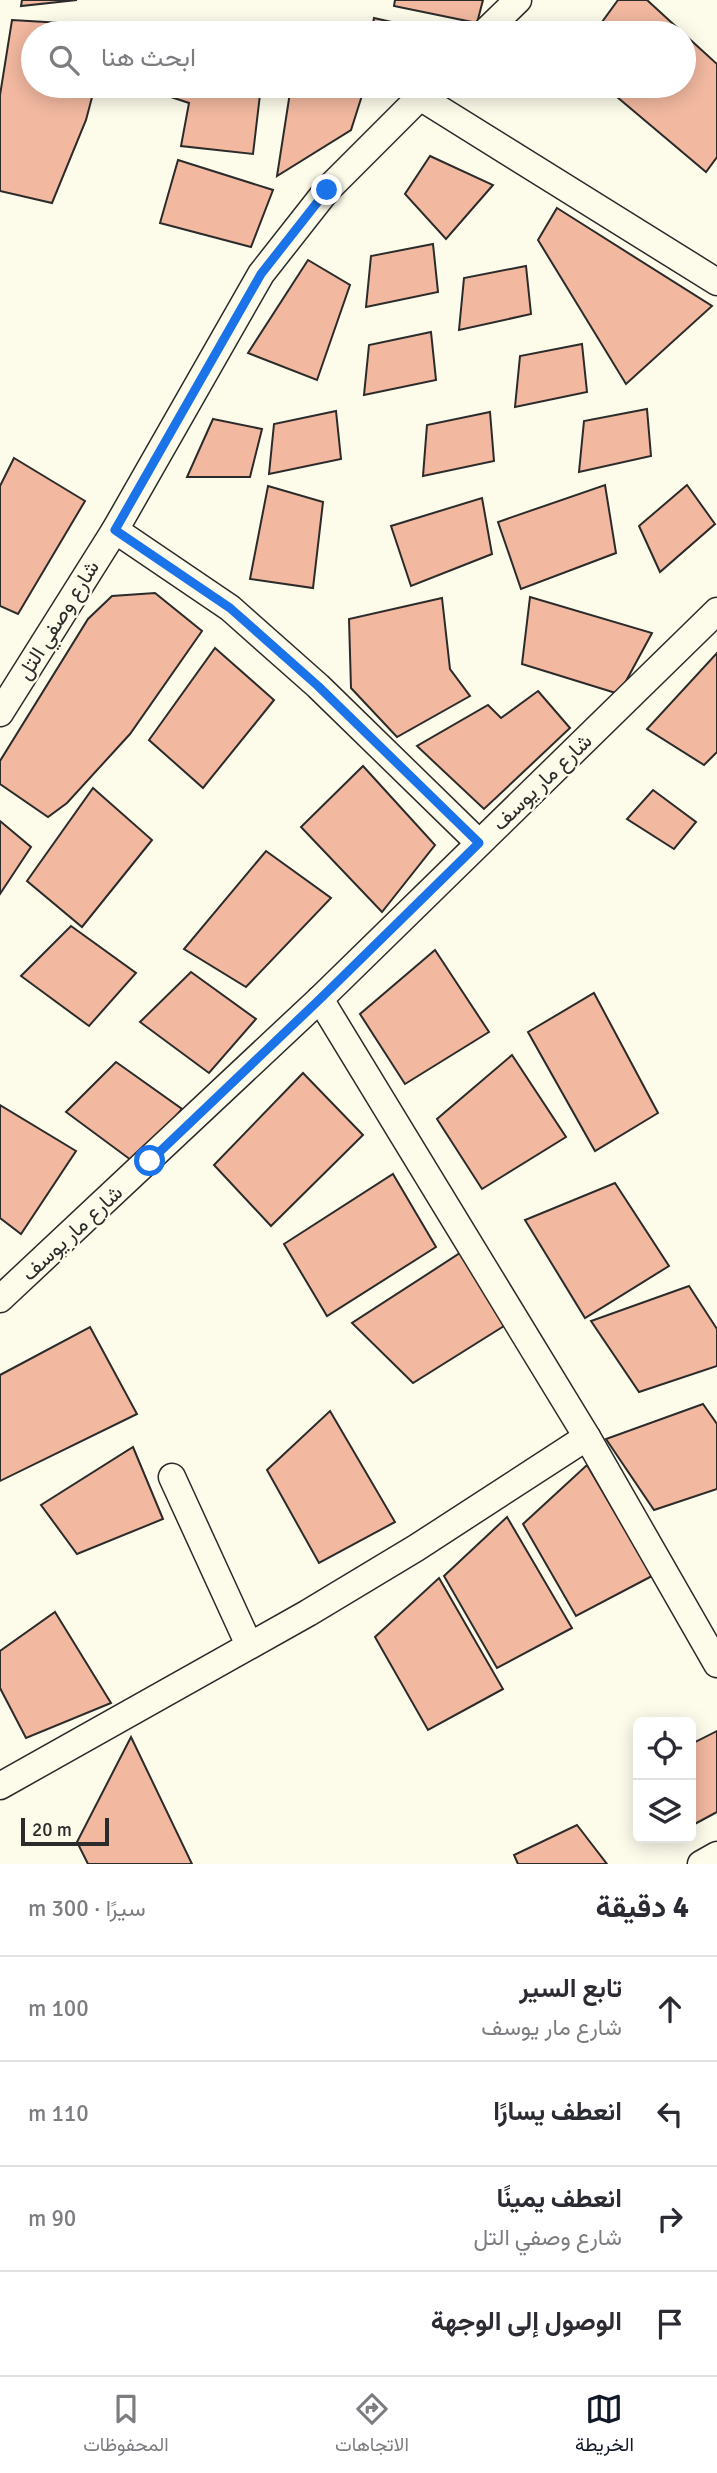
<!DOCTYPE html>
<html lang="ar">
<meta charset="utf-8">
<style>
:root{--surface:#fff;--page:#f2f2f3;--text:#2b2b33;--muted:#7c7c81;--line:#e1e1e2;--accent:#111827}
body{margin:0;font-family:Signika,Vazirmatn,sans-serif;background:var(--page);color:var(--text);direction:rtl}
.controls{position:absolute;right:21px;bottom:21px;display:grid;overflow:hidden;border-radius:10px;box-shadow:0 4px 18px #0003}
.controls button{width:63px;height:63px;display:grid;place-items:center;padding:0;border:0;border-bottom:2px solid var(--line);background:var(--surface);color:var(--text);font:35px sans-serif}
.scale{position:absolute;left:21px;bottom:18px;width:88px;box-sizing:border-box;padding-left:7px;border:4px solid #2b2b2b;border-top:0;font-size:19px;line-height:24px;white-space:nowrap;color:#2b2b2b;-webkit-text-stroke:5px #fdfbea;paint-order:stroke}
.stop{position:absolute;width:21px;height:21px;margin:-16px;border:5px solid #1a73e8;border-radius:50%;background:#fff}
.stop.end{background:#1a73e8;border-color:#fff;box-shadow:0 2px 7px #0008}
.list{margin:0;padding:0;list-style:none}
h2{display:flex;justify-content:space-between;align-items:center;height:91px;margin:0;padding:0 28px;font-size:30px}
h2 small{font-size:23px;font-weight:400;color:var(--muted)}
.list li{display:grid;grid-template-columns:46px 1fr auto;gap:21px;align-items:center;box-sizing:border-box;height:105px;padding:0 28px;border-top:2px solid var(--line)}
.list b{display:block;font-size:26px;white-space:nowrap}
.list p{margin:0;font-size:23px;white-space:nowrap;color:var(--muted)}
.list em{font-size:23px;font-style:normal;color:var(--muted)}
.icon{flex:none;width:38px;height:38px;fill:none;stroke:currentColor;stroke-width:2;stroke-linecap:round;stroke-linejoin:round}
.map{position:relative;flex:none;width:717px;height:1864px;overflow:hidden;direction:ltr}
.search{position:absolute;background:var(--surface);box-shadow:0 4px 18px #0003;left:21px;right:21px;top:21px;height:77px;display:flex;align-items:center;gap:18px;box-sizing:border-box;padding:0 24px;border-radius:38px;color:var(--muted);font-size:26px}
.sheet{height:511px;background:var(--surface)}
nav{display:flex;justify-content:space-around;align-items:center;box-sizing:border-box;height:98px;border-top:2px solid var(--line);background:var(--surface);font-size:19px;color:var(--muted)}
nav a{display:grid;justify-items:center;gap:4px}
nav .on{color:var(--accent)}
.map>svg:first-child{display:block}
.building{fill:#f2b8a0;stroke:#2b2b2b;stroke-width:2}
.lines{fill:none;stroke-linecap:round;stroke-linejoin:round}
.street-casing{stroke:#2b2b2b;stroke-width:29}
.street{stroke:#fdfbea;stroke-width:26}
.route{stroke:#1a73e8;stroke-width:9}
.labels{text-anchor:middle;stroke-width:5;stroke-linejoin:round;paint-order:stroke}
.street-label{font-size:21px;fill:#2b2b2b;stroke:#fdfbea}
</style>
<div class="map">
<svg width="717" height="1864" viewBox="0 0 717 1864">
<rect width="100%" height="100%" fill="#fdfbea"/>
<!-- building -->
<g class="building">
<path d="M22 0H77L21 6Z"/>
<path d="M395 0H483L477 23 394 6Z"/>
<path d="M618 0H647L683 33H594Z"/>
<path d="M374 18 440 33H371Z"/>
<path d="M12 20 112 26 110 33H33V86H95L86 120 52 203 0 191V95Z"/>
<path d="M684 34 717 64V157L706 172 604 86H684Z"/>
<path d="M164 86H261L253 154 181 146 189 103 162 94Z"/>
<path d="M291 86H365L351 130 277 176Z"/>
<path d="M430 156 493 185 446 239 405 194Z"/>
<path d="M178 160 273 190 251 247 160 223Z"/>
<path d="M557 208 712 306 626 384 538 240Z"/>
<path d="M433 244 438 292 366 307 371 256Z"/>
<path d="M308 260 350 285 317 380 248 353Z"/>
<path d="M526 266 531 314 459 330 464 278Z"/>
<path d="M431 332 436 380 364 395 369 345Z"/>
<path d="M582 344 587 392 515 407 520 356Z"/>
<path d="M647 409 651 456 579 472 584 421Z"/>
<path d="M336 411 341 459 269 474 274 424Z"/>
<path d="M490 412 494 461 423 476 427 425Z"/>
<path d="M213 419 262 429 250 477H187Z"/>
<path d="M14 458 85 501 18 614 0 606V486Z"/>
<path d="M605 485 616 553 521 589 498 522Z"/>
<path d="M687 485 715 524 660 572 639 526Z"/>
<path d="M268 486 323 502 313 588 250 579Z"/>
<path d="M482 498 492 554 411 586 391 526Z"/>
<path d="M155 593 202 631 130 734 67 803 48 817 0 784V761L88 619 112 596Z"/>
<path d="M530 597 652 633 619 694 522 664Z"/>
<path d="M442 598 450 669 470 696 397 737 351 688 349 619Z"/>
<path d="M215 648 274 700 203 788 149 740Z"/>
<path d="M717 653V752L704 765 647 729Z"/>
<path d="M538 691 570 728 484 809 417 746 488 705 501 718Z"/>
<path d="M363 766 435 845 382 912 301 827Z"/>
<path d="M93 788 152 840 82 927 27 881Z"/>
<path d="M653 790 696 822 674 849 627 819Z"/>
<path d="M0 821 31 847 0 894Z"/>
<path d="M266 851 331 898 246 987 184 949Z"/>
<path d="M71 926 136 973 89 1026 21 976Z"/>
<path d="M435 950 489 1032 405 1084 360 1014Z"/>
<path d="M191 972 256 1019 209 1073 140 1022Z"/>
<path d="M594 993 658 1113 595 1151 528 1032Z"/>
<path d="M512 1055 566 1137 482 1189 437 1119Z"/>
<path d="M116 1062 182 1109 135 1163 66 1112Z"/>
<path d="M303 1073 363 1135 271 1226 214 1165Z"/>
<path d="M0 1105 76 1151 21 1234 0 1218Z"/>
<path d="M393 1174 436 1247 327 1316 284 1244Z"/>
<path d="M615 1183 669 1266 585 1318 525 1220Z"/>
<path d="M460 1253 504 1326 413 1383 352 1323Z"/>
<path d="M689 1286 717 1329V1366L639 1392 591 1321Z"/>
<path d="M90 1327 137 1414 0 1481V1375Z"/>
<path d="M703 1404 717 1424V1489L654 1510 606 1439Z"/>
<path d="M330 1411 395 1522 319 1563 267 1470Z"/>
<path d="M133 1447 163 1519 77 1554 41 1505Z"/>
<path d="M587 1465 652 1576 576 1616 523 1524Z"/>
<path d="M507 1517 572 1628 497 1668 444 1576Z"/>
<path d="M439 1578 503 1689 428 1730 375 1637Z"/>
<path d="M55 1612 111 1703 26 1738 0 1688V1651Z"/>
<path d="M717 1731V1812L691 1826V1744Z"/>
<path d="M131 1737 192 1864H88L77 1842Z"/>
<path d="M577 1825 607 1864H518L514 1855Z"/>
</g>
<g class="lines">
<!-- street casing -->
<g class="street-casing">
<g id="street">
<path d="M484 33 518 0"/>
<path d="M420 97 717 282"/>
<path d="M115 530 230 608 318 686 479 843"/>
<path d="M0 713 115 530 261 274 327 190 431 86"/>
<path d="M320 999 587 1437 717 1664"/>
<path d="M0 1299 320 999 717 611"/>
<path d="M172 1477 249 1645"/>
<path d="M0 1786 308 1613 416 1548 587 1437"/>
<path d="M701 1864 717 1855"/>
</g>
</g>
<!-- street -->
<use href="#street" class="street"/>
</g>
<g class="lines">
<!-- route -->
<path class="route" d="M150 1161 320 999 479 843 318 686 230 608 115 530 261 274 327 190"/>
</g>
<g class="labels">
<!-- street labels -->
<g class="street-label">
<text transform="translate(58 620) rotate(-58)" y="7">شارع وصفي التل</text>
<text transform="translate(542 782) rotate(-44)" y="7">شارع مار يوسف</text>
<text transform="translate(72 1233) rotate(-43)" y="7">شارع مار يوسف</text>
</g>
</g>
</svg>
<div class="controls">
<button><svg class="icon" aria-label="locate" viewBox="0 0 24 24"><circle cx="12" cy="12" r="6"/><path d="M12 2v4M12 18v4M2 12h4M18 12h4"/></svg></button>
<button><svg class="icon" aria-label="layers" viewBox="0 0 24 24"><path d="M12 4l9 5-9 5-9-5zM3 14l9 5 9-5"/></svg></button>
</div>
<div class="scale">20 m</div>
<div class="stop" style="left:150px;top:1161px"></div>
<div class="stop end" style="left:327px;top:190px"></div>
<div class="search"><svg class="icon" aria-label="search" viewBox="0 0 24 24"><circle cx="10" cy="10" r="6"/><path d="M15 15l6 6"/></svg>ابحث هنا</div>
</div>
<section class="sheet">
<h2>4 دقيقة<small>سيرًا · 300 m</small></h2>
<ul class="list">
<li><svg class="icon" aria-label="ahead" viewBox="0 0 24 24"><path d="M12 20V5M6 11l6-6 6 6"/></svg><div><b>تابع السير</b><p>شارع مار يوسف</p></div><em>100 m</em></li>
<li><svg class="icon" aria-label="left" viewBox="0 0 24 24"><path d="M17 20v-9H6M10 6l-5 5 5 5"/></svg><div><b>انعطف يسارًا</b></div><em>110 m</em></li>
<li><svg class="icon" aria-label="right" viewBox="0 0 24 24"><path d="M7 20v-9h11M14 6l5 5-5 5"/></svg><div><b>انعطف يمينًا</b><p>شارع وصفي التل</p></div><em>90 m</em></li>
<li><svg class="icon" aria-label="arrive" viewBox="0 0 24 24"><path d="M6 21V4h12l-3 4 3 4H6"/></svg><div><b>الوصول إلى الوجهة</b></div></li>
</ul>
</section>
<nav>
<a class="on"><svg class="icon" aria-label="map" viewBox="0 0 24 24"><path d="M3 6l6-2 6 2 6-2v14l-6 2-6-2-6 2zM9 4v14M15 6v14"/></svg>الخريطة</a>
<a><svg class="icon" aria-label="directions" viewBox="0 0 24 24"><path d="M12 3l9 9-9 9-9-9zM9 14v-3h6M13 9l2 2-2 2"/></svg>الاتجاهات</a>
<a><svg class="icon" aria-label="saved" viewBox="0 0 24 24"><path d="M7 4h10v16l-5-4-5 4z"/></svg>المحفوظات</a>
</nav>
